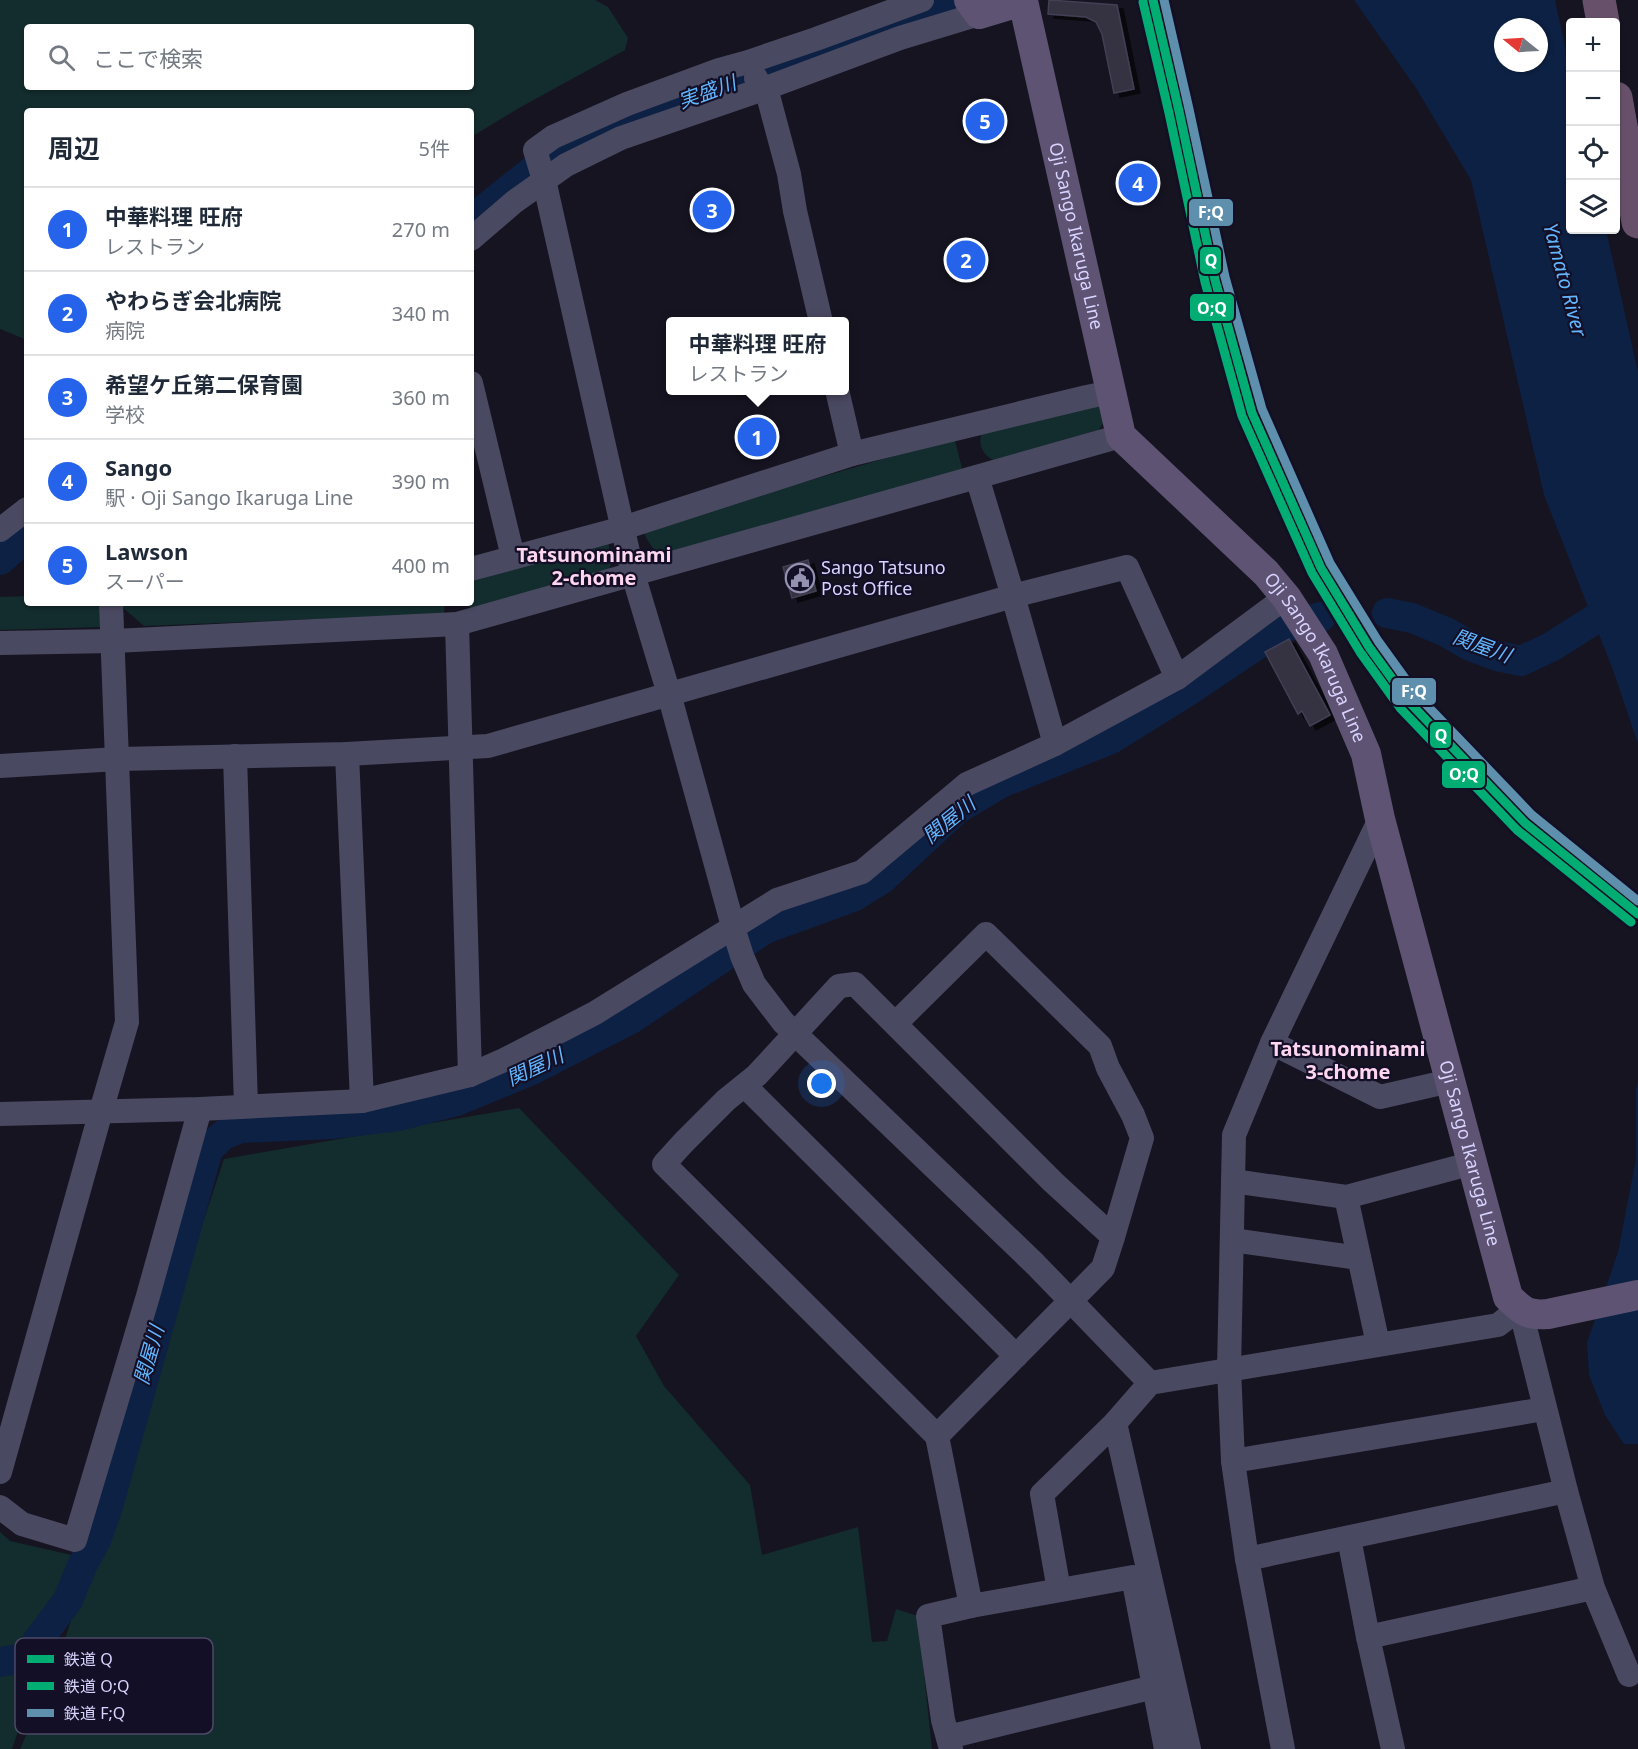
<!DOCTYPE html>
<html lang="ja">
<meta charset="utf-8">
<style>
:root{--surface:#fff;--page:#f6f6f7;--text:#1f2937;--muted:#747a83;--line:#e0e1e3;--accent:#2563eb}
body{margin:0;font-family:"Noto Sans","Noto Sans JP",sans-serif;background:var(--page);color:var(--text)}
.controls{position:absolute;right:18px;top:18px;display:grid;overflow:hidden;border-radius:6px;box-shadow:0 2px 4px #0004}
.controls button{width:54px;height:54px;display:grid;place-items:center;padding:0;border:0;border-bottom:2px solid var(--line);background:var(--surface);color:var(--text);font:30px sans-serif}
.compass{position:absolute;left:1494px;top:18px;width:54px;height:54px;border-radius:50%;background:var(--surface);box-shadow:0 2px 4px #0004;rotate:288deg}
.you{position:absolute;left:822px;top:1084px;width:21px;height:21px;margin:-15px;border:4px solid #fff;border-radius:50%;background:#1a73e8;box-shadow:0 0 0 9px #1a73e833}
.badge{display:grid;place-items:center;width:39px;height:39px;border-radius:50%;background:var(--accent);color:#fff;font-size:20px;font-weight:700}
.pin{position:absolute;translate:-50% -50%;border:3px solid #fff;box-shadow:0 2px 6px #0006}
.popup{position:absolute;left:666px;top:317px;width:183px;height:78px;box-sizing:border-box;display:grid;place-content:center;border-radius:6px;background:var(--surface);filter:drop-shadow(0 2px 4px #0005);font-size:20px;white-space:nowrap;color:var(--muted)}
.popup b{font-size:22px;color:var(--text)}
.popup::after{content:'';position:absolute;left:50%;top:100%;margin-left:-12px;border:12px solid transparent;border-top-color:var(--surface)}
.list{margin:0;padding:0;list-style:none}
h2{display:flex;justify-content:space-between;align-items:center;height:78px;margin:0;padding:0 24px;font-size:26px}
h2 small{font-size:20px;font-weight:400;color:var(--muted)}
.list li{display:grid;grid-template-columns:39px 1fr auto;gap:18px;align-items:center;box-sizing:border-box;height:84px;padding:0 24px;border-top:2px solid var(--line)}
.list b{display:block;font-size:22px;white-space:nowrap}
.list p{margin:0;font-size:20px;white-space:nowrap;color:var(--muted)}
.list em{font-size:20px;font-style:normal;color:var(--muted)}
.icon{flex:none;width:33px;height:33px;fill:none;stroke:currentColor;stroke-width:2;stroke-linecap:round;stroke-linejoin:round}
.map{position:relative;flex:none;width:1638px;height:1749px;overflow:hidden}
.search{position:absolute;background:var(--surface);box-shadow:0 2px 4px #0004;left:24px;top:24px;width:450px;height:66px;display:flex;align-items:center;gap:15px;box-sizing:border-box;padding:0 21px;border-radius:6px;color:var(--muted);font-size:22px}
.panel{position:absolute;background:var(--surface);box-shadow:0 2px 4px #0004;left:24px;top:108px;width:450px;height:498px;border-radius:6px}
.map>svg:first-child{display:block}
.green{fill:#132c2d;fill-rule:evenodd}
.water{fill:#0d2144;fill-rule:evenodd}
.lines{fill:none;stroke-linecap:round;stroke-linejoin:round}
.river{stroke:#0d2144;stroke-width:30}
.building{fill:#343243;stroke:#433f54;stroke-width:1.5;filter:url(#shadow)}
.minor{stroke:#4a4962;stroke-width:24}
.major{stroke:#5e5373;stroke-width:30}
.highway{stroke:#67516a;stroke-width:33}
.rail-1-casing{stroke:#130f26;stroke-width:14}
.rail-2-casing{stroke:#130f26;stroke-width:14}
.rail-3-casing{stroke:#130f26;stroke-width:14}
.rail-1{stroke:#02ad73;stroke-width:9}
.rail-2{stroke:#02ad73;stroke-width:9}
.rail-3{stroke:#5e8fac;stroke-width:9}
.labels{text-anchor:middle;stroke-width:4.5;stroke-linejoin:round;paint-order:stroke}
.street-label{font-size:18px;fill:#d9d4ff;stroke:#130f26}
.poi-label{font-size:18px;fill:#d9d4ff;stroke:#130f26;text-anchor:start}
.water-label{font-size:20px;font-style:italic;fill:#62b6ff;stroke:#130f26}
.neighbourhood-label{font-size:20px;font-weight:bold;fill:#ffd6f0;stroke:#130f26}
.key{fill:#130f26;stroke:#4e4a67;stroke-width:1.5}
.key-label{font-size:16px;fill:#d9d4ff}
.line-badge{stroke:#130f26;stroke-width:2}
.badge-label{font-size:16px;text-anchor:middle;font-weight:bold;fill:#fff}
</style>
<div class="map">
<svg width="1638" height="1749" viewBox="0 0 1638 1749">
<defs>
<filter id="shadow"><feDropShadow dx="6" dy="4" stdDeviation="0" flood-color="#0009"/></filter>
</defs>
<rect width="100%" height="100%" fill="#161421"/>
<!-- green -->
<g class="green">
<path d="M0 0H595L608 7 628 38 625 50 519 108 471 137V111H27V340L0 329ZM27 27H471V87H27Z"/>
<path d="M1103 397 1105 420 1098 431 997 461C984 458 977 445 982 433Z"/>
<path d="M952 439 955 441 962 468 957 473 662 556C654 552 645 538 643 529Z"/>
<path d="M608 542 612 562 609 570 470 609 469 603H471V578Z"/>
<path d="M27 596V603H105L102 627 0 630V597Z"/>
<path d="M122 603H445L444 614 144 626 121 606Z"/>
<path d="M519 1108 679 1275 636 1336 664 1386 750 1485 762 1555 858 1527 872 1642 887 1641 896 1609 918 1616 932 1749H20L53 1675 224 1159Z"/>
<path d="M0 1532 10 1541 76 1556 12 1749H0Z"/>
</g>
<!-- water -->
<g class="water">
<path d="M1354 0H1555L1570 69V230H1606L1638 372V744L1613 670 1544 495 1471 180 1416 88ZM1503 27H1539V63H1503Z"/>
<path d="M1638 1082V1444H1624L1605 1415 1589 1375 1587 1343 1618 1252 1636 1159V1089Z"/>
</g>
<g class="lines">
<!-- river -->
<g class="river">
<path d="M471 220 551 156 668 107 823 49 963 0"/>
<path d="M0 560 27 537"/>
<path d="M1387 613 1412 618 1446 632 1470 646 1497 656 1521 661 1551 647 1600 616 1638 602"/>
<path d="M0 1662 19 1659 28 1654 68 1600 82 1566 96 1540 108 1506 208 1150 223 1135 241 1128 332 1124 398 1116 457 1101 532 1070 631 1019 765 929 853 897 882 879 956 810 1001 783 1111 739 1185 693 1282 628 1321 617"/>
</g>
</g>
<!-- building -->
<g class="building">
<path d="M1049 0 1117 5 1134 89 1114 93 1102 34 1096 22 1086 17 1048 14Z"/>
<path d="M808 560 816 591 792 598 783 567Z"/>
<path d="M1289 639 1330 715 1310 726 1302 711 1298 714 1265 652Z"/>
</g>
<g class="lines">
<!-- minor -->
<g class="minor">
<path d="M922 0 816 39 748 62 719 70 627 104 553 137 535 150 544 180 633 574 669 694 736 937 742 956 754 984 783 1022 1035 1264 1150 1383"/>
<path d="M756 78 758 82 766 88 789 174 795 211 821 322"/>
<path d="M471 239 514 202 566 165 621 138 766 88 900 38 979 14"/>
<path d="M471 383 513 557"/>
<path d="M837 390 852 454"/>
<path d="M977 477 1013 596 1055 744"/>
<path d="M0 530 27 509"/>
<path d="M471 569 623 528 852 454 1087 397 1111 392"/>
<path d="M457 624 470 1075"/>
<path d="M0 643 114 641 457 624 1121 436"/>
<path d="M347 754 362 1101"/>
<path d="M235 756 246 1106"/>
<path d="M0 766 118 759 347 754 488 746 1013 596 1127 567 1177 678"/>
<path d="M896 1023 986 934 1100 1046 1108 1068 1133 1115 1142 1138 1113 1237 1103 1268 937 1436"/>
<path d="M1272 1043 1380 1097 1450 1081"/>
<path d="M745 1086 1016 1356"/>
<path d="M0 1114 200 1109 362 1101 470 1075 504 1060 595 1013 777 900 862 872 967 784 1055 744 1177 678 1286 597"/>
<path d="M1233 1181 1346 1197 1473 1163"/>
<path d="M1346 1197 1378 1344"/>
<path d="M1232 1240 1359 1258"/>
<path d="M1115 1423 1189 1749"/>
<path d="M1233 1461 1544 1409"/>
<path d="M0 1472 101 1111 127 1022 111 603"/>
<path d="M0 1507 22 1524 75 1540 148 1296 200 1109"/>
<path d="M1349 1538 1368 1637 1393 1749"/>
<path d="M1247 1559 1566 1491"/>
<path d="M1059 1590 1042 1494 1115 1423 1150 1383 1498 1325 1520 1308 1566 1491 1593 1588 1629 1675"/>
<path d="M971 1606 937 1436 664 1164 684 1142 726 1100 757 1075 839 986 855 984 1053 1182 1113 1237"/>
<path d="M1368 1637 1593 1588"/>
<path d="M948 1737 1154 1687"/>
<path d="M951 1749 943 1720 928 1616 971 1606 1133 1577 1166 1749"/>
<path d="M1283 1749 1247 1559 1233 1461 1229 1369 1234 1135 1272 1043 1380 819"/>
</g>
<!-- major -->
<path class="major" id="s1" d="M969 0 979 14 1023 1 1121 436 1266 573 1286 597 1323 654 1366 754 1380 819 1508 1297C1523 1311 1527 1316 1548 1314L1638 1295"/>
<!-- highway -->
<g class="highway">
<path d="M1599 0 1603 22"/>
<path d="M1616 98 1638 222"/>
</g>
<!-- rail-1 casing -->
<g class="rail-1-casing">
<path id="rail-1" d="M1153 0 1179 111 1215 280 1252 413 1321 568 1369 647 1409 702 1525 823 1638 914"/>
</g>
<!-- rail-2 casing -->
<g class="rail-2-casing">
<path id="rail-2" d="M1143 2 1169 113 1205 282 1242 416 1312 573 1360 652 1401 709 1517 830 1631 922"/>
</g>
<!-- rail-3 casing -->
<g class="rail-3-casing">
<path id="rail-3" d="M1164 0 1189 109 1225 277 1262 409 1330 563 1378 641 1417 695 1532 815 1638 901"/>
</g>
<!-- rail-1 -->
<use href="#rail-1" class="rail-1"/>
<!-- rail-2 -->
<use href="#rail-2" class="rail-2"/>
<!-- rail-3 -->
<use href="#rail-3" class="rail-3"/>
</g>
<!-- icons -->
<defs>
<g id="civic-ring" transform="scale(1.5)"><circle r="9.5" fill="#130f26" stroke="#9591b1" stroke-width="1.5"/><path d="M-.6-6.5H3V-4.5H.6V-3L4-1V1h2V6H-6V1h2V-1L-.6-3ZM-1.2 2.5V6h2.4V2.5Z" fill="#9591b1"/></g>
</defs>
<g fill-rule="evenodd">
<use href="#civic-ring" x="800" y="578"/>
</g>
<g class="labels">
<!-- street labels -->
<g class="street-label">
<text dy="6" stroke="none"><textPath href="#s1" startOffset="304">Oji Sango Ikaruga Line</textPath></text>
<text dy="6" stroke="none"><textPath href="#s1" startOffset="807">Oji Sango Ikaruga Line</textPath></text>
<text dy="6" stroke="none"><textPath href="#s1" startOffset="1329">Oji Sango Ikaruga Line</textPath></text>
</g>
<!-- poi labels -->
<g class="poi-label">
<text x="821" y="574">Sango Tatsuno<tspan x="821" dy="21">Post Office</tspan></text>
</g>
<!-- water labels -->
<g class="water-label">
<text transform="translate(707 92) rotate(-20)" y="7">実盛川</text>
<text transform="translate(1565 280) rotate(75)" y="7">Yamato River</text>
<text transform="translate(1482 646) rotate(20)" y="7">関屋川</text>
<text transform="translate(949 820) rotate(-39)" y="7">関屋川</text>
<text transform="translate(535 1067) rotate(-25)" y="7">関屋川</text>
<text transform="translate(149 1355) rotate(-74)" y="7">関屋川</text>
</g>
<!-- neighbourhood labels -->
<g class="neighbourhood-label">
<text x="594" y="562">Tatsunominami<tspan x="594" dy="23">2-chome</tspan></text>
<text x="1348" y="1056">Tatsunominami<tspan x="1348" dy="23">3-chome</tspan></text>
</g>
</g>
<!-- legend -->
<rect x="15" y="1638" width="198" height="96" rx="9" class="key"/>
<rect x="27" y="1655" width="27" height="8" fill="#02ad73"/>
<rect x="27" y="1682" width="27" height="8" fill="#02ad73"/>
<rect x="27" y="1709" width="27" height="8" fill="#5e8fac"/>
<g class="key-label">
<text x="64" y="1665">鉄道 Q</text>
<text x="64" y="1692">鉄道 O;Q</text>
<text x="64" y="1719">鉄道 F;Q</text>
</g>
<g class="line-badge">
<rect x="1188" y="198" width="46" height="29" rx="6" fill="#5e8fac"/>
<rect x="1199" y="246" width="23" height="29" rx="6" fill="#02ad73"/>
<rect x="1189" y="293" width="46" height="29" rx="6" fill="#02ad73"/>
<rect x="1391" y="677" width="46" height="29" rx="6" fill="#5e8fac"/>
<rect x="1429" y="721" width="23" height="28" rx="6" fill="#02ad73"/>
<rect x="1441" y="760" width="45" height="29" rx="6" fill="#02ad73"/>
</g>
<g class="badge-label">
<text x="1211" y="218">F;Q</text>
<text x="1211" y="266">Q</text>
<text x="1212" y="314">O;Q</text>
<text x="1414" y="697">F;Q</text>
<text x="1441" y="741">Q</text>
<text x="1464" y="780">O;Q</text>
</g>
</svg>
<div class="controls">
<button>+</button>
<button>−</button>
<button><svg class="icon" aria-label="locate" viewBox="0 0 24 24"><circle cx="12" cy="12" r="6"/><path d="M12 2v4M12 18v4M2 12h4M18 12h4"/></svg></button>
<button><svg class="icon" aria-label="layers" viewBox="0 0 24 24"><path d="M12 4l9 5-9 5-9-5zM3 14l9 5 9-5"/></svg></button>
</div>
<svg class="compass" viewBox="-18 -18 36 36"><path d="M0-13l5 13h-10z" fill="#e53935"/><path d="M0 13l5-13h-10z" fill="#747a83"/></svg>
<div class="you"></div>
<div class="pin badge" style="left:757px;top:437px">1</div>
<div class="popup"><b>中華料理 旺府</b>レストラン</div>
<div class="pin badge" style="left:966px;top:260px">2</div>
<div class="pin badge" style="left:712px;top:210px">3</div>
<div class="pin badge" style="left:1138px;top:183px">4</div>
<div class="pin badge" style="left:985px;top:121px">5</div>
<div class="search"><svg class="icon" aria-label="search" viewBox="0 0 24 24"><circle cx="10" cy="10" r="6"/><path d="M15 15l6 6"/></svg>ここで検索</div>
<section class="panel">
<h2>周辺<small>5件</small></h2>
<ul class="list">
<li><span class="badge">1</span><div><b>中華料理 旺府</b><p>レストラン</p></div><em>270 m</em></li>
<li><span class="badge">2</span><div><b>やわらぎ会北病院</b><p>病院</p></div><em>340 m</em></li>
<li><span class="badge">3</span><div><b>希望ケ丘第二保育園</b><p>学校</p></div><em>360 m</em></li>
<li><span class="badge">4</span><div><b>Sango</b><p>駅 · Oji Sango Ikaruga Line</p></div><em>390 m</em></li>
<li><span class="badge">5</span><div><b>Lawson</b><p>スーパー</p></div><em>400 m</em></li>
</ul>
</section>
</div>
